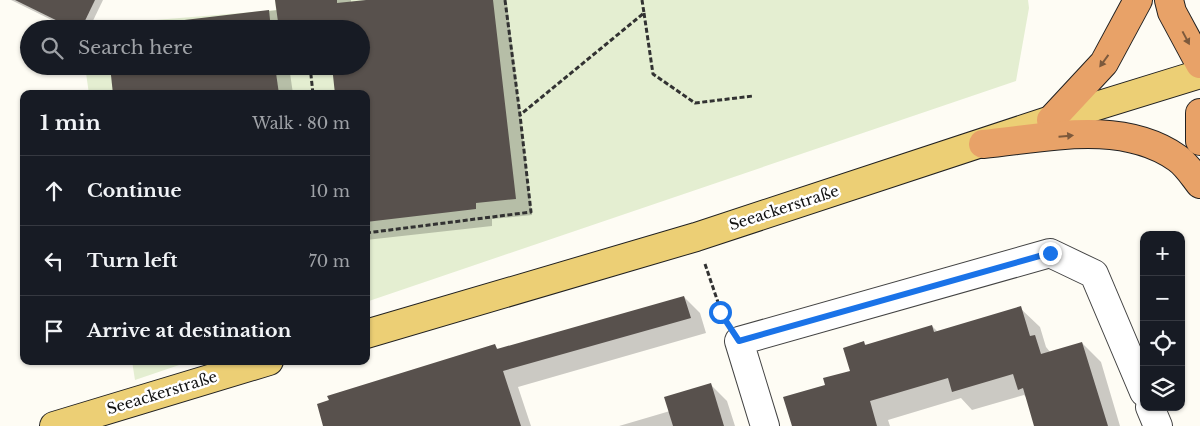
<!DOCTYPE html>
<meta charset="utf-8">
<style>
:root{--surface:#171b24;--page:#20242c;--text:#f1f3f6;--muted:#9ea1a6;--line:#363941}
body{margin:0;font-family:"Libre Baskerville",serif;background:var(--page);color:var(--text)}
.controls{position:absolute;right:15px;bottom:15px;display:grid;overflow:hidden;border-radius:10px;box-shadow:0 1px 4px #0004}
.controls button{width:45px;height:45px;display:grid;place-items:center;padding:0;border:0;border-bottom:1px solid var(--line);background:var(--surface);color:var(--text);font:25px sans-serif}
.stop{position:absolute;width:15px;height:15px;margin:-11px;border:4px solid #1a73e8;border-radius:50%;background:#fff}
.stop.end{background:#1a73e8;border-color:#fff;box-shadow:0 1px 5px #0008}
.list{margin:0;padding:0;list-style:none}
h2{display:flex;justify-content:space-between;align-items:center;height:65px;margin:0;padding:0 20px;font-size:21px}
h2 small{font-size:16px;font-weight:400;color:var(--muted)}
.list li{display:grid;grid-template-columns:32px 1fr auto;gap:15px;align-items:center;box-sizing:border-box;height:70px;padding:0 20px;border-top:1px solid var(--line)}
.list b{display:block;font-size:19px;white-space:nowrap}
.list em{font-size:16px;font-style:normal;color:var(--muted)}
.icon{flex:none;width:28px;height:28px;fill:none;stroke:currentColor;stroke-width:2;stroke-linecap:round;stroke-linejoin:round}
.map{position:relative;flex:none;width:1200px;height:426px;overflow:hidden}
.search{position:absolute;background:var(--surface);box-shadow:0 1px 4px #0004;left:20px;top:20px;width:350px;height:55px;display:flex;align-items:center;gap:12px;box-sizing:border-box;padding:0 18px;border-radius:28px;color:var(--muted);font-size:19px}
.panel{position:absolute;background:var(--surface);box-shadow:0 1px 4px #0004;left:20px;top:90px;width:350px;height:275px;border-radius:10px}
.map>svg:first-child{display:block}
.pitch{fill:#e4eed1}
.shadow{fill:#0003}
.building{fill:#58514d}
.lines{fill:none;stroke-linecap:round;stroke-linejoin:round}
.minor-casing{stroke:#434343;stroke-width:30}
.major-casing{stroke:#212121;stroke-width:30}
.highway-casing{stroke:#212121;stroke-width:30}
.path{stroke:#323232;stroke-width:3;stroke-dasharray:5 2.5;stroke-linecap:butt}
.minor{stroke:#fff;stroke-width:28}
.major{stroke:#eccf75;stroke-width:28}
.highway{stroke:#e8a268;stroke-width:28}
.oneway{fill:#7c593c}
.route{stroke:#1a73e8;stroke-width:6}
.labels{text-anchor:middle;stroke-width:5;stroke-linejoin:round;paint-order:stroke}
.street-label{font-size:15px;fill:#101010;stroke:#fff}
</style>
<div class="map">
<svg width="1200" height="426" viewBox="0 0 1200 426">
<rect width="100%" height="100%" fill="#fefcf4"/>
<!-- pitch -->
<g class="pitch">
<path d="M275 0H1028L1029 8 1016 81 366 302V94H89L85 66H361V29H129L131 22 276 10Z"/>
<path d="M132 361H191L135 380Z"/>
</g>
<!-- shadow -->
<g class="shadow">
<path d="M11 0H103L89 29H70Z"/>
<path d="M277 0H351V3L377 0H504L507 3 532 215 492 219V226L366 240V94L361 66V29H135V27L278 10Z"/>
<path d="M111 66H289L293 94H115Z"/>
<path d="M684 297 700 313 706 333 518 387 531 426H325L494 345 499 350Z"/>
<path d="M1020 308 1040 327 1046 347 1051 353 1082 343 1101 362 1120 426H1036L1027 398 1024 395 972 410 961 398 888 420 890 426H793L851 371 864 343 867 346 932 326 938 332Z"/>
<path d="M710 384 727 401 735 426H619L670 411Z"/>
</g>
<!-- building -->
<g class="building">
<path d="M15 0H95L81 29H74Z"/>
<path d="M275 0H337V3L366 0H493L516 199 476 203V209L366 222V94H335L332 66H361V29H279Z"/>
<path d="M269 10 271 29H134V26Z"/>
<path d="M110 66H275L279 94H113Z"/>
<path d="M684 296 691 318 503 371 521 426H323L317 404 329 400 327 396 495 344 497 349Z"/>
<path d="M1021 306 1030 336 1035 335 1041 354 1082 342 1108 426H1034L1023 388 1018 390 1013 374 952 392 948 378 870 401 877 426H792L783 397 825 385 823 378 850 371 843 348 864 341 865 345 932 325 934 332Z"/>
<path d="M711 383 724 426H673L664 397Z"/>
</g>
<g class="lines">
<!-- minor casing -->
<g class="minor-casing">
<g id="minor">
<path d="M1150 407 1158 426"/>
<path d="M765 426 739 341 1050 253 1094 274 1144 392"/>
</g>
</g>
<!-- major casing -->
<g class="major-casing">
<g id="major">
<path d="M366 334 696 237 1051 120 1200 74"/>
<path d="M54 426 269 361"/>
</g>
</g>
<!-- highway casing -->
<g class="highway-casing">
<g id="highway">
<path d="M1169 0 1172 12 1200 64"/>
<path d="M1200 113V141"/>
<path d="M1051 120 1104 63 1138 0"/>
<path d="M983 144C1046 138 1121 119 1177 158 1186 164 1193 175 1200 184"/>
</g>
</g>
<!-- path -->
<g class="path">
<path d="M505 0 520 115 644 13 642 0"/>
<path d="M644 13 653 74 695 103 753 96"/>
<path d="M310 66 313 94"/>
<path d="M366 233 531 212 520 115"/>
<path d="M705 264 723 317"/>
</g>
<!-- minor -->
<use href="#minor" class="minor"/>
<!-- major -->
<use href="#major" class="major"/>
<!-- highway -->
<use href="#highway" class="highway"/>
</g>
<!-- one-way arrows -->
<defs><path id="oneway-solid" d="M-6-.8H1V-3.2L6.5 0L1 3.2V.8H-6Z" transform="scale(1.25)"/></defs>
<g class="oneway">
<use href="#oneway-solid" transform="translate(1186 38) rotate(62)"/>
<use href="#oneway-solid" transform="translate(1104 61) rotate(126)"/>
<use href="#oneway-solid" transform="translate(1066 136) rotate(-5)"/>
</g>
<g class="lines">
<!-- route -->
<path class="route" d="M720 312 739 341 1050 253"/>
</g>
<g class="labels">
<!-- street labels -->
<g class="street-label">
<text transform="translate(784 208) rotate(-18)" y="5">Seeackerstraße</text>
<text transform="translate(162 393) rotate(-17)" y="5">Seeackerstraße</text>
</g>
</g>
</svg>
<div class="controls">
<button>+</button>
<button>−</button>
<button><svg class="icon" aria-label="locate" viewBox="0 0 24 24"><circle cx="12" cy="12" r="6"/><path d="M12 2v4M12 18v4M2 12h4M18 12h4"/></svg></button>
<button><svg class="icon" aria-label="layers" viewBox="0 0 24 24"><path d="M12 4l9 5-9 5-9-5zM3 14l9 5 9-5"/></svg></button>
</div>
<div class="stop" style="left:720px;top:312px"></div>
<div class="stop end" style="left:1050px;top:253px"></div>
<div class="search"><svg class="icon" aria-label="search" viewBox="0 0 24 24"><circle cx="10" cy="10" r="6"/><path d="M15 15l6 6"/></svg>Search here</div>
<section class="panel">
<h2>1 min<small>Walk · 80 m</small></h2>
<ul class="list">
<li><svg class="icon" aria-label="ahead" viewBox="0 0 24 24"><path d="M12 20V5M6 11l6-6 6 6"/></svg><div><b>Continue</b></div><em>10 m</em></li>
<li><svg class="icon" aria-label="left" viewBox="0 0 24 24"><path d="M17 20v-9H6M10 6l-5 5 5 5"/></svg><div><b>Turn left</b></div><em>70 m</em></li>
<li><svg class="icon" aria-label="arrive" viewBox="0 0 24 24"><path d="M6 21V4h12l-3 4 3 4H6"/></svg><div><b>Arrive at destination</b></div></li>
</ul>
</section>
</div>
